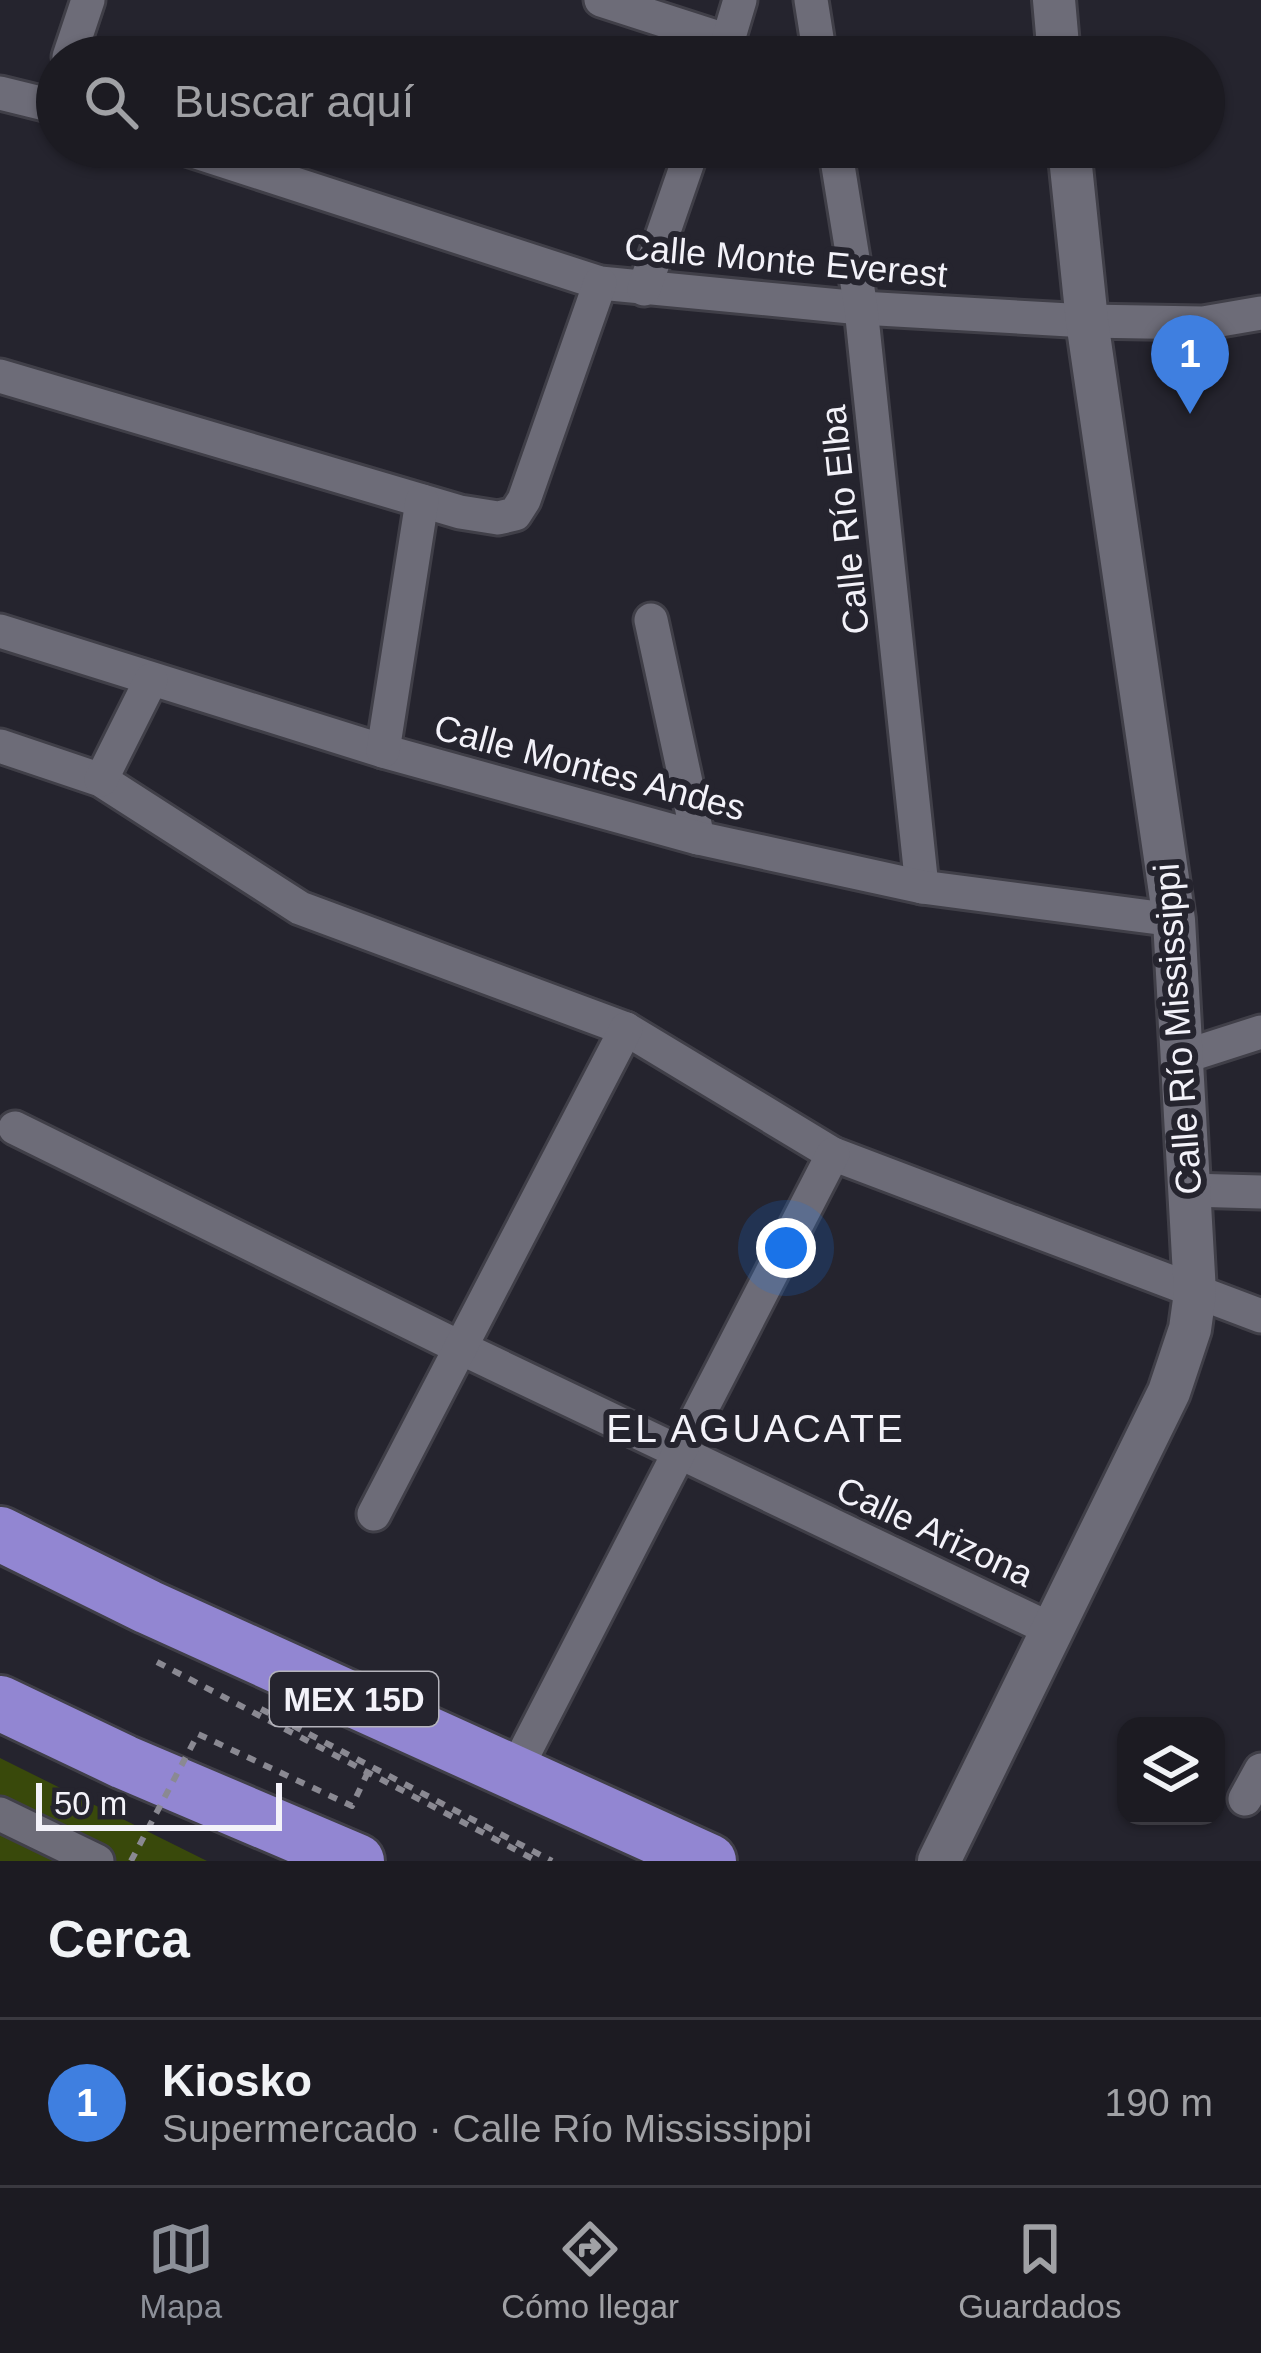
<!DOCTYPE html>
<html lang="es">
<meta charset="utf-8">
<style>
:root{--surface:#1c1b22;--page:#25242a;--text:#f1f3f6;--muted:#a0a1a5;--line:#3a3940;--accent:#8c9099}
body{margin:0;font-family:Helvetica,sans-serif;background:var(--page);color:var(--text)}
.controls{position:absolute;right:36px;bottom:36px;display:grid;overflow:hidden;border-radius:24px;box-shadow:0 3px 9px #0004}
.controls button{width:108px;height:108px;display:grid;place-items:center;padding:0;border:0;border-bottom:3px solid var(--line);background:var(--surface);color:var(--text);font:60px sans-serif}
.scale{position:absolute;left:36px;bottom:30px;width:246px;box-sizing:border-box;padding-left:12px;border:6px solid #f3f2f9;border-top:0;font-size:33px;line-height:42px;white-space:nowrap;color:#f3f2f9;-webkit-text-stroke:9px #25242e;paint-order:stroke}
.you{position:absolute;left:786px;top:1248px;width:42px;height:42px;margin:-30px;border:9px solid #fff;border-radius:50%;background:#1a73e8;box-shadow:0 0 0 18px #1a73e833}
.badge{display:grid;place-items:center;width:78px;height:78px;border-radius:50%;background:var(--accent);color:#fff;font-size:39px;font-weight:700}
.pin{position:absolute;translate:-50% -99px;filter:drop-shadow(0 3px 6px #0008)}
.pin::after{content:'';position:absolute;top:63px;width:42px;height:36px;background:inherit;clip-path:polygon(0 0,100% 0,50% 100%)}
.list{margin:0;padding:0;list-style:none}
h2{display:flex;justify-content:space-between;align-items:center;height:156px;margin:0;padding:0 48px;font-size:51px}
h2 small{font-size:39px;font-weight:400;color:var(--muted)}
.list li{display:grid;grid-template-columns:78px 1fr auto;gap:36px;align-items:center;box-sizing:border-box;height:168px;padding:0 48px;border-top:3px solid var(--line)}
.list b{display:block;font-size:45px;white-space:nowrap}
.list p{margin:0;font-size:39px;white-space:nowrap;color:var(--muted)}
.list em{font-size:39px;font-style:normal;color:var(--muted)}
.icon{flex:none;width:66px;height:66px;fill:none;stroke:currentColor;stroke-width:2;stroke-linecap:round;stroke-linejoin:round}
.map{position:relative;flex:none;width:1261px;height:1861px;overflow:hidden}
.search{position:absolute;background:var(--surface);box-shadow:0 3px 9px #0004;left:36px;right:36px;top:36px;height:132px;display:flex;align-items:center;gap:30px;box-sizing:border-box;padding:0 42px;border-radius:66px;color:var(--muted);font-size:45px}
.sheet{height:324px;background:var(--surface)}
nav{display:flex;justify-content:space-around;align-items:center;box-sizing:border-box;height:168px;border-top:3px solid var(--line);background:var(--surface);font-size:33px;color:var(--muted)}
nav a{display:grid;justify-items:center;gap:6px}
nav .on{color:var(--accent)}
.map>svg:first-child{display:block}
.green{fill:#39490b}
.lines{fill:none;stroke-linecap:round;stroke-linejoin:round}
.minor-casing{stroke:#403f48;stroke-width:39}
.tertiary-casing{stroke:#403f48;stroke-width:48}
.trunk-casing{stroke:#403f48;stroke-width:60}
.path{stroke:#8a8992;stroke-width:6;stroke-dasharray:9 9;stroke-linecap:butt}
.minor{stroke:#6d6c78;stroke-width:33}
.tertiary{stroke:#6d6c78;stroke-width:42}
.trunk{stroke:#9286d2;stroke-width:54}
.path-bridge{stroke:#8a8992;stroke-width:6;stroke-dasharray:9 9;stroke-linecap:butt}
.labels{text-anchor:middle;stroke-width:12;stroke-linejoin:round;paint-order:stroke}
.shield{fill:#25242e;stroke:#b5b4bc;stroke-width:3}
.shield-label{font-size:33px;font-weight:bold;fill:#f3f2f9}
.street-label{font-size:36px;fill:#f3f2f9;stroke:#25242e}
.neighbourhood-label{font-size:39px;letter-spacing:3px;fill:#f3f2f9;stroke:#25242e}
</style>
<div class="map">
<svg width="1261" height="1861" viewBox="0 0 1261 1861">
<rect width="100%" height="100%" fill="#25242e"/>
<!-- green -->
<path class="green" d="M0 1758 207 1861H0Z"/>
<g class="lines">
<!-- minor casing -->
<g class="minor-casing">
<g id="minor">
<path d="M601 0 728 41"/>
<path d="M811 0 820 57"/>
<path d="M69 57 88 0"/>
<path d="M723 57 740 0"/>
<path d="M0 93 57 107"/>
<path d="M181 147 600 283 861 308 1087 321 1203 323 1261 313"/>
<path d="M835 147 861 308 922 887"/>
<path d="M644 289 693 147"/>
<path d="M0 376 460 512 498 518 515 514 524 500 600 283"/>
<path d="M651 620 698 838"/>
<path d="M0 631 383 751 698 838 922 887 1174 920"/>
<path d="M0 746 101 780 300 908 626 1029 833 1154 1261 1316"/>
<path d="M383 751 422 501"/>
<path d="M101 780 151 680"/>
<path d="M1183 1057 1261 1032"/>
<path d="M15 1128 461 1348 1052 1630"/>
<path d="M1189 1190 1261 1192"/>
<path d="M374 1514 626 1029"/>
<path d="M515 1771 833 1154"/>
<path d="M1245 1799 1261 1770"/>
<path d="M0 1814 97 1861"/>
</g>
</g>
<!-- tertiary casing -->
<g class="tertiary-casing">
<g id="tertiary">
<path d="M1054 0 1059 57"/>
<path d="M939 1861 1169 1392 1190 1329 1195 1293 1174 920 1087 321 1069 147"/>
</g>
</g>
<!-- trunk casing -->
<g class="trunk-casing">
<g id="trunk">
<path d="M0 1534 148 1607 709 1861"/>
<path d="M0 1703 124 1762 357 1861"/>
</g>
</g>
<!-- path -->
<g class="path">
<path d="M157 1662 537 1861"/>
<path d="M261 1709 552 1861"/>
</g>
<!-- minor -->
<use href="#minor" class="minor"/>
<!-- tertiary -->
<use href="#tertiary" class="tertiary"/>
<!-- trunk -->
<use href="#trunk" class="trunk"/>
<!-- path-bridge -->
<path class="path-bridge" d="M131 1861 198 1734 352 1806 367 1774"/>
</g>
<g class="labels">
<!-- shield labels -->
<rect class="shield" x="270" y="1672" width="168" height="54" rx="9"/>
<g class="shield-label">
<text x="354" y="1711">MEX 15D</text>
</g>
<!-- street labels -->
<g class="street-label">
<text transform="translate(786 260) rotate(5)" y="13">Calle Monte Everest</text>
<text transform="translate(844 520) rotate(-96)" y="13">Calle Río Elba</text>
<text transform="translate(590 767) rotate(15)" y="13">Calle Montes Andes</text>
<text transform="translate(1177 1029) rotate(-94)" y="13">Calle Río Mississippi</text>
<text transform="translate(935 1531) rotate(25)" y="13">Calle Arizona</text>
</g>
<!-- neighbourhood labels -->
<g class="neighbourhood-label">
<text x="756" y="1442">EL AGUACATE</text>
</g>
</g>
</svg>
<div class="controls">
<button><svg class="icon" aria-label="layers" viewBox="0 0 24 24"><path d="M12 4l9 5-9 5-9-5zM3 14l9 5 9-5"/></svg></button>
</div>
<div class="scale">50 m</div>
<div class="you"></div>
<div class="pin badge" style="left:1190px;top:414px;background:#3f7fe0">1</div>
<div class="search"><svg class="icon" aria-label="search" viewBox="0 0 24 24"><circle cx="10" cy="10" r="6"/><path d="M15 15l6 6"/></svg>Buscar aquí</div>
</div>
<section class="sheet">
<h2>Cerca<small></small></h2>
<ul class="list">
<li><span class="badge" style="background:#3f7fe0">1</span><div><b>Kiosko</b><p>Supermercado · Calle Río Mississippi</p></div><em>190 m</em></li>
</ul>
</section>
<nav>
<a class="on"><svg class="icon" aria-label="map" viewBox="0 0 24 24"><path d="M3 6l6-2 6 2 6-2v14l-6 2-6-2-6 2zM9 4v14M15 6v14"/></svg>Mapa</a>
<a><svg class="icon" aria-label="directions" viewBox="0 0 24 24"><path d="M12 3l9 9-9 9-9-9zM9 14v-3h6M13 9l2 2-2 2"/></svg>Cómo llegar</a>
<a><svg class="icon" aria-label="saved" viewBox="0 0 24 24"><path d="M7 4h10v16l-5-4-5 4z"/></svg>Guardados</a>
</nav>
